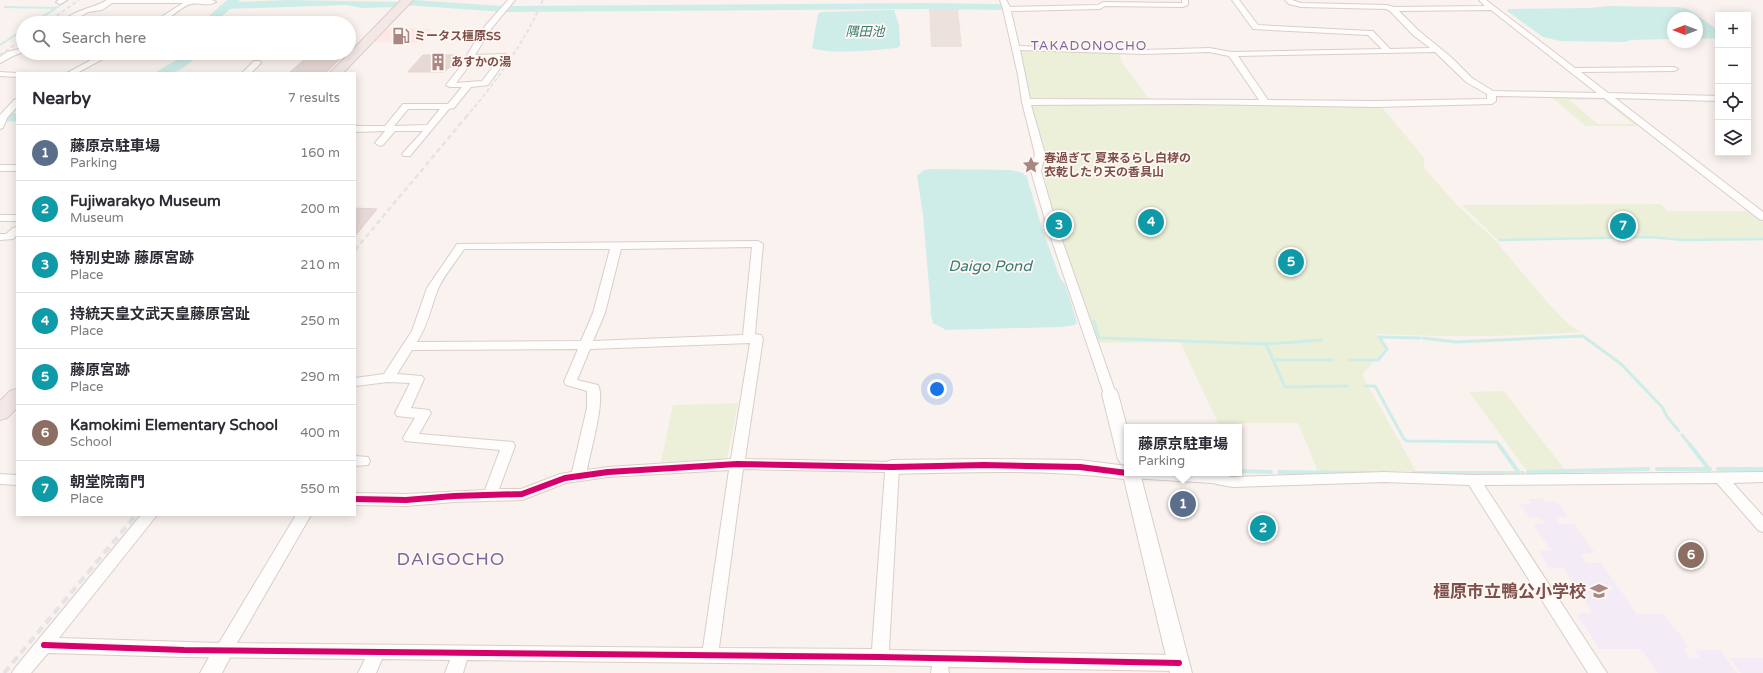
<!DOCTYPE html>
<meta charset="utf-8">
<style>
:root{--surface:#fff;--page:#f7f7f7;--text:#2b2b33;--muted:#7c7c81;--line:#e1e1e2;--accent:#a98883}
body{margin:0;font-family:"Varela Round","Noto Sans JP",sans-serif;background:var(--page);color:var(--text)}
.controls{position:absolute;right:12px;top:12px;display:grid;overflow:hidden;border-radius:0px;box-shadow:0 2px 10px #0003}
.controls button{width:36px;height:36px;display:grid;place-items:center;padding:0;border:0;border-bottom:1px solid var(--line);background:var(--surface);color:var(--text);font:20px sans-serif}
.compass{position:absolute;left:1667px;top:12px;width:36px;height:36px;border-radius:50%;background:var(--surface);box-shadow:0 2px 10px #0003;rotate:270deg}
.you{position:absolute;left:937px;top:389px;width:14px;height:14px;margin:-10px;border:3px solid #fff;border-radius:50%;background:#1a73e8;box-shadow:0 0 0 6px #1a73e833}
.badge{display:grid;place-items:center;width:26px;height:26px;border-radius:50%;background:var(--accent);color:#fff;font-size:13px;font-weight:700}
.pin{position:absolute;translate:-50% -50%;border:2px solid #fff;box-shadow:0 1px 4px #0006}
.popup{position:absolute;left:1124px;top:424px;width:118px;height:52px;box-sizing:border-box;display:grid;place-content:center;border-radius:0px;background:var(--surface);filter:drop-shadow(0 1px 3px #0005);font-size:13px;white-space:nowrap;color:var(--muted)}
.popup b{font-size:15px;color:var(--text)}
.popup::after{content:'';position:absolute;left:50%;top:100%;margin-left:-8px;border:8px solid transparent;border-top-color:var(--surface)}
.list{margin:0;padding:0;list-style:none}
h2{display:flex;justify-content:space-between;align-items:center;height:52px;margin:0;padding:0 16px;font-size:17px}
h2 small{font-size:13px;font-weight:400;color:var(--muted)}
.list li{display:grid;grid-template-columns:26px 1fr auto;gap:12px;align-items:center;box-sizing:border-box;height:56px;padding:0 16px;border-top:1px solid var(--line)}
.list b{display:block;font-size:15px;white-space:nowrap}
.list p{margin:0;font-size:13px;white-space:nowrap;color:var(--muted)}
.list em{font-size:13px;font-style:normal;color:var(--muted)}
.icon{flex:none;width:22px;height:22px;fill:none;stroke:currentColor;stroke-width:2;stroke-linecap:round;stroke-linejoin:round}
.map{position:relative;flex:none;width:1763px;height:673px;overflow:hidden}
.search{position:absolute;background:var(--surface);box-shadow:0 2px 10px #0003;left:16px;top:16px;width:340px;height:44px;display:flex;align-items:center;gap:10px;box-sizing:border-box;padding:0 14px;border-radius:22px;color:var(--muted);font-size:15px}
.panel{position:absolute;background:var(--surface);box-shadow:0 2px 10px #0003;left:16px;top:72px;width:340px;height:444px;border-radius:0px}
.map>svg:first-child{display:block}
.commercial{fill:#fde8e5}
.industrial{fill:#ece1dd}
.education{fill:#f3ebf5}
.green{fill:#ecf0d8;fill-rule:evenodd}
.water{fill:#cfede8}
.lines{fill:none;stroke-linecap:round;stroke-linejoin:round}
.stream-far3{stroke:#cfede8;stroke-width:2}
.stream-far2{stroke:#cfede8;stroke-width:2.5}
.stream-far1{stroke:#cfede8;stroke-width:3}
.stream{stroke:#cfede8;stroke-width:4}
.river{fill:#cfede8;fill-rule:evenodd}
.building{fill:#e7d9d5;stroke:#e3d3d0}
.minor-casing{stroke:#d9cecb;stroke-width:2}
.tertiary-casing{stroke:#d9cecb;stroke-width:2}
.trunk-casing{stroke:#dccdca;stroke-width:2}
.minor{fill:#fefdfc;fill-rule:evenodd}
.tertiary{fill:#fefdfc;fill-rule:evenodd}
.trunk{fill:#f4e8e6;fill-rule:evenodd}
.rail-far2{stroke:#e5e3e6;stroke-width:2;stroke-dasharray:4 2.5;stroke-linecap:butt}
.rail-far1{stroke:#e5e3e6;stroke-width:2.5;stroke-dasharray:5 3.5;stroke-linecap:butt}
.rail{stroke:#e5e3e6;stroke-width:4;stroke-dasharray:8 5;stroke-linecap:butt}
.cycleway-casing{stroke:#fff7f2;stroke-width:9}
.cycleway{stroke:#d6006c;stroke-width:6}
.labels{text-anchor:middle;stroke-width:3.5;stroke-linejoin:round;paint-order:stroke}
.far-poi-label{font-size:12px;font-weight:bold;fill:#7d4f4a;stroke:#fff7f2;text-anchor:start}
.far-water-label{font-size:13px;font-style:italic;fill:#387b75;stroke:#fff7f2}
.far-neighbourhood-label{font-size:13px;letter-spacing:1px;fill:#7d669f;stroke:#fff7f2}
.water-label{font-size:15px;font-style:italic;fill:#387b75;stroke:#fff7f2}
.near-poi-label{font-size:17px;font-weight:bold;fill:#7d4f4a;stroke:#fff7f2;text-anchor:end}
.near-neighbourhood-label{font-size:18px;letter-spacing:1px;fill:#7d669f;stroke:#fff7f2}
</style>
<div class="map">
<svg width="1763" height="673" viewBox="0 0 1763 673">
<rect width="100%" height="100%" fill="#faf2ee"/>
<!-- commercial -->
<path class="commercial" d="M385 28 430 29 416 43 372 42Z"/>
<!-- industrial -->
<path class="industrial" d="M929 8H958L962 47H931Z"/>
<!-- education -->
<path class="education" d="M1529 499H1543L1546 502H1557L1568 517H1555L1559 524H1574L1595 553 1580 554 1586 563H1601L1637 614H1664L1689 647 1683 648 1690 658H1700L1694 650H1720L1737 673H1741L1730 658H1763V673H1658L1641 649H1599L1577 614 1593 613 1563 568 1549 567 1538 551 1551 550 1533 524 1545 523 1541 518H1530L1520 504 1531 503Z"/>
<!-- green -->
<g class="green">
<path d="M1022 49 1119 52C1121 65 1129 71 1136 81 1141 88 1146 95 1151 102L1380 105 1425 159 1423 162 1425 169 1457 205 1495 240 1547 302 1568 324 1581 332C1512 337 1445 337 1377 334L1386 347 1362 375 1416 471H1318L1298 423H1218L1180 342 1097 343 1058 232 1043 170V156L1019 50Z"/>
<path d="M1550 96 1607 98 1643 126H1586ZM1569 100H1603L1633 124H1598Z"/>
<path d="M1660 204 1668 211H1753L1763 219V240L1683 241 1654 238 1498 240 1462 205Z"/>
<path d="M1504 391 1565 470 1527 471 1469 392Z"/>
<path d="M738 403 727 459 661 462 673 405Z"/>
</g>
<!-- water -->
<g class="water">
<path d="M1610 6 1679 7 1688 9 1718 30V38L1697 39V18H1673V39L1631 40 1625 42 1560 41 1543 37 1507 11 1508 9 1588 8Z"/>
<path d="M887 10H894L899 25 900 46 897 48C875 50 832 55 812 48L818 14 821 12Z"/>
<path d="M931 169 1011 170 1026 174 1042 228 1060 278 1065 284 1077 322 1075 325 1061 327 946 330 933 323 930 311 931 309 923 215 917 176 924 170Z"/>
</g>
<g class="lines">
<!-- stream-far3 -->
<g class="stream-far3">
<path d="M411 3 414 0"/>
<path d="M5 7 56 8"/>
<path d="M33 23 68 0"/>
<path d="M0 45 23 30"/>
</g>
<!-- stream-far2 -->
<path class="stream-far2" d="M1499 240 1650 237 1684 240 1763 239"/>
<!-- stream-far1 -->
<g class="stream-far1">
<path d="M1094 321 1099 338 1266 344 1285 387 1347 386"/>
<path d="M1423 338 1456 342 1583 336 1621 364 1662 407 1668 418 1679 431"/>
<path d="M1266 344 1322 340"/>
<path d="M1273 360H1333"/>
<path d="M1350 360H1378L1387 349 1379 337 1420 338"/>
<path d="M1365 386H1375L1404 439 1407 441 1497 442 1500 446"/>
<path d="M1682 435 1691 446"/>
</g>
<!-- stream -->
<g class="stream">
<path d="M1499 445 1519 473"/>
<path d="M1690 445 1709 469"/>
<path d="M1657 469H1710"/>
<path d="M1718 469H1763"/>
<path d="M1239 471 1271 472"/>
<path d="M1279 472 1371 473"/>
<path d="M1528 472 1648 469"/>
<path d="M1413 473H1523"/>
</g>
<!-- river -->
<g class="river">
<path d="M227 0H240L238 2 286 0 404 2 408 0H414L503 6 922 3 1001 4 1007 7 1001 10 922 9 503 12 405 5 400 7 361 8 347 5 230 9 220 18 219 23H207L210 15Z"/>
<path d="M188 53H202L183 68 172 73H156C159 69 181 58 188 53Z"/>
<path d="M17 113V121L0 122V114Z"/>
</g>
</g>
<!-- building -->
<g class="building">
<path d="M423 55H459L458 56H463L454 67H450L444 72H408Z"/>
<path d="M305 59H340L326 73H289Z"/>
<path d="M355 208 377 209 355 236Z"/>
</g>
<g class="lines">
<!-- minor casing -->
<g class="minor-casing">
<g id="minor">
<path d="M59 0H67L60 4 56 2Z"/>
<path d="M107 0H212L216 2C209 7 199 2 191 4 176 8 171 23 152 23L183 3H112L102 10 88 12 70 23H61C75 9 92 9 107 0Z"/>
<path d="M508 0H515L491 29 475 55 505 54 509 56 488 85 471 87 454 108 449 109 410 156H404L402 154 423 131H395L383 145 380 146 375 143 385 131 355 132V126H385L403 104H448L462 87H450L446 85 468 57 467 55 485 26ZM474 59H499L482 81 456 83ZM408 109H440L427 125 394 126Z"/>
<path d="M1000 0H1006L1010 7 1098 5 1103 2 1182 3V0H1188V5L1183 7 1105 6 1100 9 1011 11 1019 46 1144 50 1209 48 1232 52 1382 49 1368 35 1253 29 1232 0H1239L1258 25 1370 31H1373L1390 49 1430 48 1413 35 1390 11 1386 9 1301 7 1289 4 1285 0H1292L1301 3 1387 5 1394 7 1485 6 1479 0H1486L1575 68 1674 67 1678 69 1674 71 1581 72 1608 93 1718 96 1717 101 1615 98 1763 212V220L1759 219 1604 98 1496 96V101L1492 104 1375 107 1190 104 1031 105 1045 154 1041 171 1056 223 1116 394 1115 397 1110 398 1105 397 1046 223 1031 171 1035 154 1022 102 1018 75 1003 9ZM1491 10 1597 93 1493 91 1472 78 1451 57 1419 31 1399 11ZM1020 50 1144 54 1209 52 1229 56 1259 100 1030 99ZM1435 52 1466 82 1487 94V99L1375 101 1268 100 1238 56Z"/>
<path d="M23 48V52L13 56 0 63V57L7 52Z"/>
<path d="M104 53H114L77 73H67Z"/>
<path d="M254 61H260L261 63 251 73H242Z"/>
<path d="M0 72 17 73H19H17V77L0 76Z"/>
<path d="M17 99V107L7 118 3 128 0 129V115L14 100Z"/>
<rect x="0" y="165" width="17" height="6"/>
<rect x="0" y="215" width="17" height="6"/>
<path d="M17 227V235L13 239 0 240V234H6L13 228Z"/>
<path d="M758 241 763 244 755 334 761 335 763 338 745 459 892 462 897 463 899 467 889 650 1179 655 1185 658 1187 663 1185 668 1179 671 948 667 949 673H931L932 666 880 665 467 660 463 673H445L450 660 382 659 376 673H358L365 659 184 657 48 653 31 673H12L15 668 141 515H157L59 638 219 643 296 515H311L237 643 703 648 729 470 608 477 566 483 522 500 454 502 406 506 355 505V493L406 494 485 490 500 450 405 441 403 438 415 418 397 416 395 413 410 383 388 382 355 386V378L384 374 412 331 427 288 457 244ZM752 247 743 335 593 341 605 313 621 249ZM464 249H610L593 313 581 341 417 342C428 325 431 307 438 289 444 275 456 262 464 249ZM750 343 731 459 608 467 587 470C590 452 606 399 598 385L577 380 590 349ZM578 349 564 382 566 385 587 391V408L572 472 560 474 521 489H499L515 446 513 442 419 434 431 413 429 410 411 408 424 379 422 376 397 374 412 350ZM743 469 885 472 872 649 719 648Z"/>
<path d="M355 456 368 457 370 461 368 465 355 466Z"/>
<path d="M1127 469V473H1214L1232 477 1384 472 1473 475 1763 472V482L1733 483 1763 516V532L1758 530 1717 483 1484 485 1607 673H1588L1469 485 1384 482 1232 487 1212 483 1131 478 1126 477 1124 473Z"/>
<path d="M0 474 17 475V485L0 484Z"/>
</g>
</g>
<!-- tertiary casing -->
<g class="tertiary-casing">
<g id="tertiary">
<path d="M1110 388 1116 390 1118 394 1127 427V465L1121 464 1118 459 1102 394 1104 390Z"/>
<path d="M984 459 1080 460 1127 466V473H1140L1192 673H1170L1124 479C1047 469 969 472 892 474L886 472 883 467 886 462 892 460Z"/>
<path d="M224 641 231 643 234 650 222 673H200L217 643Z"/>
</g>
</g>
<!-- trunk casing -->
<g class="trunk-casing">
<g id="trunk">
<path d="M401 0H413L343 73H330Z"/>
<path d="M17 389V408L7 418 0 420V401L10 391Z"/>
</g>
</g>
<!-- minor -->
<use href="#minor" class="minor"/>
<!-- tertiary -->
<use href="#tertiary" class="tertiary"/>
<!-- trunk -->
<use href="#trunk" class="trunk"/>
<!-- rail-far2 -->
<g class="rail-far2">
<path d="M46 23 79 0"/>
<path d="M0 55 23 39"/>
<path d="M466 117C497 81 524 43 543 0"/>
</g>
<!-- rail-far1 -->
<path class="rail-far1" d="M355 250 467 116"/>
<!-- rail -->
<path class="rail" d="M4 673 136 515"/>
<!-- cycleway casing -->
<g class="cycleway-casing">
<g id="cycleway">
<path d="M355 499 406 500 454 496 522 494 565 478 608 472 737 464 892 467 984 465 1080 467 1127 473"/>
<path d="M44 645 184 650 880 657 1179 663"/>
</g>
</g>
<!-- cycleway -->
<use href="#cycleway" class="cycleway"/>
</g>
<!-- icons -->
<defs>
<g id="fuel-bare" transform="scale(1.38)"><path d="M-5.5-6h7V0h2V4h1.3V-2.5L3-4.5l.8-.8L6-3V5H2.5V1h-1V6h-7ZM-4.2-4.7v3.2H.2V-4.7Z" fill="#a98883" stroke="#fff7f2" stroke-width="2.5" paint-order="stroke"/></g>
<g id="building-bare" transform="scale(1.38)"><path d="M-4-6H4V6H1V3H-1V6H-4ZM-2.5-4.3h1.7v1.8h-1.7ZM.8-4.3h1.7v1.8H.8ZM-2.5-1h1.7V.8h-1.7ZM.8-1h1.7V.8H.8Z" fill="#a98883" stroke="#fff7f2" stroke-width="2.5" paint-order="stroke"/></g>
<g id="sight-bare" transform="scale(1.38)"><path d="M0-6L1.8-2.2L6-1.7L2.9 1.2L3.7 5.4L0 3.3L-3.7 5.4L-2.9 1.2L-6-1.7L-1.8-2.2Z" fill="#a98883" stroke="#fff7f2" stroke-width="2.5" paint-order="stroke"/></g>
<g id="school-bare" transform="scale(1.38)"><path d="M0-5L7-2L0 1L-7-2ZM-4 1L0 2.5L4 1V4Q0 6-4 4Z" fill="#a98883" stroke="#fff7f2" stroke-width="2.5" paint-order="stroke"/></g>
</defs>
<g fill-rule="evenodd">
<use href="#fuel-bare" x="401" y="36"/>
<use href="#building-bare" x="438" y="62"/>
<use href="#sight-bare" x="1031" y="165"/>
<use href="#school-bare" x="1599" y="591"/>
</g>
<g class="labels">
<!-- far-poi labels -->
<g class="far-poi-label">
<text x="414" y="40">ミータス橿原SS</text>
<text x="451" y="66">あすかの湯</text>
<text x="1044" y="162">春過ぎて 夏来るらし白𣑥の<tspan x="1044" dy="14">衣乾したり天の香具山</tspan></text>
</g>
<!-- far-water labels -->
<g class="far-water-label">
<text x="865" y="36">隅田池</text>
</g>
<!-- far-neighbourhood labels -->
<g class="far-neighbourhood-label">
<text x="1089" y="50">TAKADONOCHO</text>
</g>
<!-- water labels -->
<g class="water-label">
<text x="990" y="271">Daigo Pond</text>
</g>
<!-- near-poi labels -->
<g class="near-poi-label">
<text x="1586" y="597">橿原市立鴨公小学校</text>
</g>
<!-- near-neighbourhood labels -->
<g class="near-neighbourhood-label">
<text x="451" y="565">DAIGOCHO</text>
</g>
</g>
</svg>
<div class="controls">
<button>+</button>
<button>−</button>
<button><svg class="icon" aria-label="locate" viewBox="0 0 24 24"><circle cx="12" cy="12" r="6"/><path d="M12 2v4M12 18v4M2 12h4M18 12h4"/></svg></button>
<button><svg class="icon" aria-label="layers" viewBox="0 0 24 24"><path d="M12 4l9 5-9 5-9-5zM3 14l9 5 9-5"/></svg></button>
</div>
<svg class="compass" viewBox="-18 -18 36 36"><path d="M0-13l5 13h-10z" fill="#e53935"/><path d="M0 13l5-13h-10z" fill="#7c7c81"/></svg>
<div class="you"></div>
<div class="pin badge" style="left:1183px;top:504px;background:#5c6f8a">1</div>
<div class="popup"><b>藤原京駐車場</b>Parking</div>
<div class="pin badge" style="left:1263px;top:528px;background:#0f9aa8">2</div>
<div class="pin badge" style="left:1059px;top:225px;background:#0f9aa8">3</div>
<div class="pin badge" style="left:1151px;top:222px;background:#0f9aa8">4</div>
<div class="pin badge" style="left:1291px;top:262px;background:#0f9aa8">5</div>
<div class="pin badge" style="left:1691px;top:555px;background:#8d6e63">6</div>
<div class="pin badge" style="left:1623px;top:226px;background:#0f9aa8">7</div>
<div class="search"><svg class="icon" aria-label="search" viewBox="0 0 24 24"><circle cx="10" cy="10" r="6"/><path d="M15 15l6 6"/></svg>Search here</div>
<section class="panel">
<h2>Nearby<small>7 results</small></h2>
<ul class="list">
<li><span class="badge" style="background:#5c6f8a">1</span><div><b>藤原京駐車場</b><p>Parking</p></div><em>160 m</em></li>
<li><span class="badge" style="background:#0f9aa8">2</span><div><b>Fujiwarakyo Museum</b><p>Museum</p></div><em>200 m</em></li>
<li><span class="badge" style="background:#0f9aa8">3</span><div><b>特別史跡 藤原宮跡</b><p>Place</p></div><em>210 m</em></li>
<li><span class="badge" style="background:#0f9aa8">4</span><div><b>持統天皇文武天皇藤原宮趾</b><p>Place</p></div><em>250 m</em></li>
<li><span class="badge" style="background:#0f9aa8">5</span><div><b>藤原宮跡</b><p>Place</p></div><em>290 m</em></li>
<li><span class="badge" style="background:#8d6e63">6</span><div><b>Kamokimi Elementary School</b><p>School</p></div><em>400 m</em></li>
<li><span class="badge" style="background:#0f9aa8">7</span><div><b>朝堂院南門</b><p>Place</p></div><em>550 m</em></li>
</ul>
</section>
</div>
